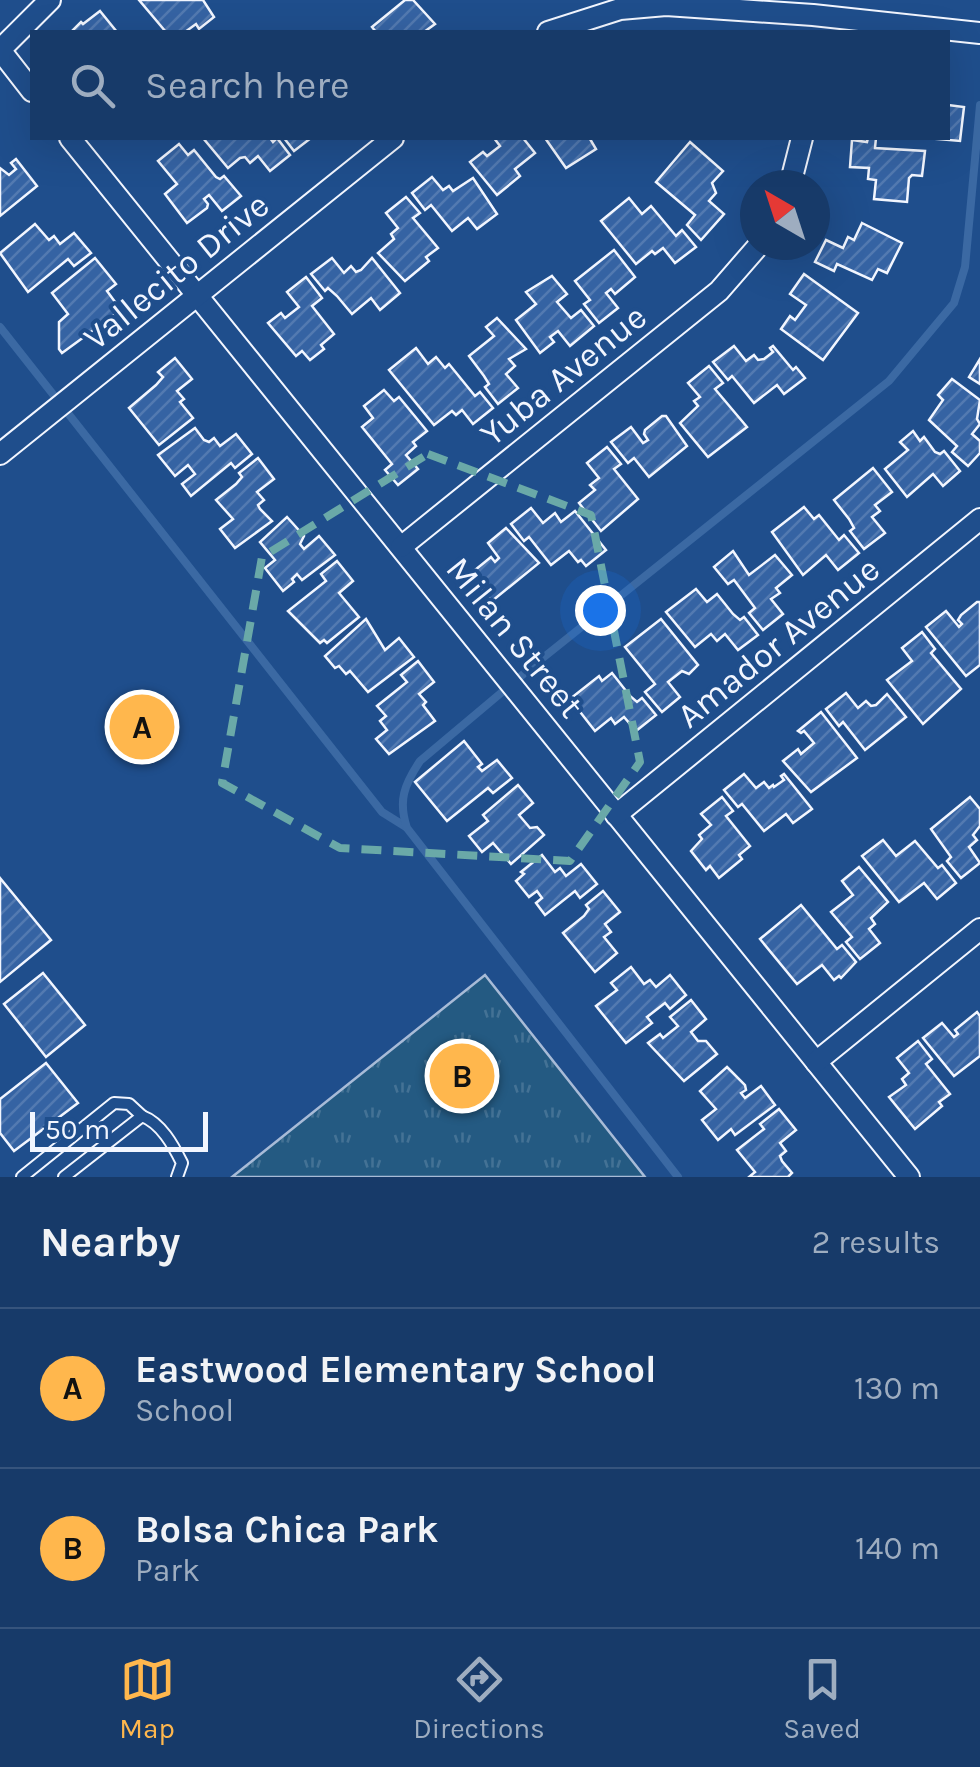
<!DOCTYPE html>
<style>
:root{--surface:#173a69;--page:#20416f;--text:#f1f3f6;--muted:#9eadc0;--line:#36547d;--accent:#ffb74d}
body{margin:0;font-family:Karla,sans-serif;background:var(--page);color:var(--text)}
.compass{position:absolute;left:740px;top:170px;width:90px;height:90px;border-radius:50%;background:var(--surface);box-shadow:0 10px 40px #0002;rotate:321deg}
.scale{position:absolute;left:30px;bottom:25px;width:178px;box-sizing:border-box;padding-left:10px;border:5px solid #f2f6ff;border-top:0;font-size:28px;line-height:35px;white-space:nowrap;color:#f2f6ff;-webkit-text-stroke:8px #1f4e8c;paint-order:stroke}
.you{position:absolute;left:600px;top:610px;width:35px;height:35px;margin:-25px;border:8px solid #fff;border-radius:50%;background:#1a73e8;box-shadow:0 0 0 15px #1a73e833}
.badge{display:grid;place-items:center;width:65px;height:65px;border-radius:50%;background:var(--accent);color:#111;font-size:32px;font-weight:700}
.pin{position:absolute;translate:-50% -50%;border:5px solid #fff;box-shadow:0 2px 10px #0006}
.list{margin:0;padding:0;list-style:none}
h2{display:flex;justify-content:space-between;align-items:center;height:130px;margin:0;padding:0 40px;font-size:42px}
h2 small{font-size:32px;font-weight:400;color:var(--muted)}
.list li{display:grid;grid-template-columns:65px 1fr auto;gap:30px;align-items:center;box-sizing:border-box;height:160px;padding:0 40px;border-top:2px solid var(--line)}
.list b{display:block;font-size:38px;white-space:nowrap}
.list p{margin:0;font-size:32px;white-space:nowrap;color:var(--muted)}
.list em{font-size:32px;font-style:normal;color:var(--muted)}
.icon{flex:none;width:55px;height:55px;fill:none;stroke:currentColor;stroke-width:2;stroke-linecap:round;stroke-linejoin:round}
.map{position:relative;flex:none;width:980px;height:1177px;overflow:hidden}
.search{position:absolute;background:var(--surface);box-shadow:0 10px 40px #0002;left:30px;right:30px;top:30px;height:110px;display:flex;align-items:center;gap:25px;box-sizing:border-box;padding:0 35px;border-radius:0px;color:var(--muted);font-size:38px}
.sheet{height:450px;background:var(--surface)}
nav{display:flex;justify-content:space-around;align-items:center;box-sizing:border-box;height:140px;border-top:2px solid var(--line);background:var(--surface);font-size:28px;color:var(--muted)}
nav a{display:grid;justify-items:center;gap:5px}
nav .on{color:var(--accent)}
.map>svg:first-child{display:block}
.park{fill:url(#park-tufts);stroke:#a8bbd7;stroke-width:2.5}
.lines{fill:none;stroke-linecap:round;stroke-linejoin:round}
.stream{stroke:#3b69a3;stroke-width:8}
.building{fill:url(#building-hatch);stroke:#f2f6ff;stroke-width:2.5}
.lane-casing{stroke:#f2f6ff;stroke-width:14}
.street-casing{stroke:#f2f6ff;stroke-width:24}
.lane{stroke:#1f4e8c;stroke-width:10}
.street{stroke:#1f4e8c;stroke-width:20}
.marked{fill:none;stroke:#6aa9a8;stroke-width:8;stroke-dasharray:20 12;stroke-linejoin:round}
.labels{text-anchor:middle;stroke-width:8;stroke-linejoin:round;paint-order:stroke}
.street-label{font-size:35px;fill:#f2f6ff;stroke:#1f4e8c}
</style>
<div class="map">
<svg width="980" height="1177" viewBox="0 0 980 1177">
<defs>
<pattern id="park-tufts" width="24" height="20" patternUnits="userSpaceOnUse" patternTransform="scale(2.5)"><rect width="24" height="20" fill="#245a82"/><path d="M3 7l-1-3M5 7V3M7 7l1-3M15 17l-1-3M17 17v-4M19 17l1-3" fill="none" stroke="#447295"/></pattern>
<pattern id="building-hatch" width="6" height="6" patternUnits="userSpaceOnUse" patternTransform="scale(2.5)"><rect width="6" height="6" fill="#3563a3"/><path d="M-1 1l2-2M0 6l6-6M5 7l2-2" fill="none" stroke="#537ab1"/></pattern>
</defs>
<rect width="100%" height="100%" fill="#1f4e8c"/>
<!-- park -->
<path class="park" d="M485 975 645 1177H232Z"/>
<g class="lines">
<!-- stream -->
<g class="stream">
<path d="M0 327 382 812 406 827"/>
<path d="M678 1177 407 828C398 801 404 785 420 761L539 661 889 381 954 303 965 267 980 105"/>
</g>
</g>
<!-- building -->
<g class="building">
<path d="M139 0H203L214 17 199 29 196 24 185 32H166Z"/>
<path d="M405 0H413L435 24 424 32H376L372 27Z"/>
<path d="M100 11 117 32H71L81 22 83 24Z"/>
<path d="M948 105 964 107 960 141 926 138H948Z"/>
<path d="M203 138H270L273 142 277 138 290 155 270 171 258 156 250 163 245 157 240 158 228 168Z"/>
<path d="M284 138H311L294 151Z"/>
<path d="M494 138H523L535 153 515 169 520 176 497 195 470 162 483 152 487 156 500 146Z"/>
<path d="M545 138H594L590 139 596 149 566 168Z"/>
<path d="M868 138H876L875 148 925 151 922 176 912 175 909 178 907 202 874 199 876 180 868 179 869 168 850 167 852 140 867 142Z"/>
<path d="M690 142 723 171 712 183 716 193 709 201 724 214 701 240 687 225 695 215 656 182Z"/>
<path d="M179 144 188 155 194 150 216 177 220 179 224 176 241 196 222 211 209 195 204 199 208 204 207 208 187 223 165 194 177 184 158 161Z"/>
<path d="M16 159 37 186 0 216V168L9 175 16 169 11 163Z"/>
<path d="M432 177 443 190 449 186 453 191 473 178 497 214 477 229 468 218 452 231 431 205 425 210 412 193Z"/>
<path d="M406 197 420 213 413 218 438 248 426 257 429 261 405 281 378 253 394 239 391 234 398 228 386 213Z"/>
<path d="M629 198 642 214 651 206 676 236 682 230 696 247 675 263 663 248 655 254 652 251 636 264 601 221Z"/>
<path d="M862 223 902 243 887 273 878 269 872 280 837 264 834 271 815 262 826 240 843 248 848 237 854 240Z"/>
<path d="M35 224 49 240 54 236 60 244 74 233 91 253 74 266 68 259 28 292 0 253Z"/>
<path d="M614 250 635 277 615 294 611 289 606 293 618 308 599 323 584 304 590 300 575 281Z"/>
<path d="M95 258 116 284 107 291 121 310 62 353 59 349V322L68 314 52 293Z"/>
<path d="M332 258 344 273 351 266 356 272 361 270 372 258 400 293 380 310 371 298 352 314 337 296 328 288 325 291 311 274Z"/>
<path d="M804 274 858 313 823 360 781 329 790 316 795 320 806 305 790 294Z"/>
<path d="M552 276 567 294 557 302 571 318 581 310 594 326 570 346 558 331 550 337 554 342 540 353 516 320 536 304 526 292Z"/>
<path d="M306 277 322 298 312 306 334 334 321 345 324 349 310 360 302 351 296 356 268 323 281 313 285 318 299 307 287 292Z"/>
<path d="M497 318 526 349 509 359 515 366 506 374 518 388 498 404 485 387 489 384 484 376 469 356 494 336 486 327Z"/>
<path d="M734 346 746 361 754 355 758 360 764 359 773 352 770 348 773 346 793 370 796 367 805 378 784 394 777 385 754 403 732 376 728 380 713 362Z"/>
<path d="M416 348 428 364 436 357 445 368 449 364 475 396 480 392 493 408 473 424 462 410 456 415 452 411 434 425 389 370Z"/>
<path d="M175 358 192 379 177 391 184 399 180 402 193 418 159 445 129 408 156 385 163 377 158 372Z"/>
<path d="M980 359V384L969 377Z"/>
<path d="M709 366 723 383 715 389 747 427 708 457 680 423 698 406 694 401 700 397 688 383Z"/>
<path d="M952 379 980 400 977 419 980 424 972 434 980 441V453L968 466 952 452 957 446 929 420 943 400 938 395Z"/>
<path d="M384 390 394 401 399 397 427 431 413 442 416 446 406 455 418 469 398 485 385 470 392 464 362 427 373 418 364 406Z"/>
<path d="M662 416H666L687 446 649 477 634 458 628 463 611 442 631 427 643 443 648 440 644 434 645 430Z"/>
<path d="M195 428 204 440 209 442 214 438 220 446 236 434 252 454 235 468 231 463 191 496 182 484 195 474 188 465 175 476 158 455Z"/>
<path d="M913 431 920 441 924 437 935 452 940 454 944 451 960 471 943 486 933 474 907 497 885 469 908 450 900 442Z"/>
<path d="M607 447 621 464 614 469 638 499 601 531 579 503 595 490 590 485 599 478 587 463Z"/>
<path d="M258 458 274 479 257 492 264 500 258 505 260 509 272 521 235 548 220 529 233 519 216 500 236 484 242 477 239 473Z"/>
<path d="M873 468 892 492 875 505 880 511 872 517 885 533 864 549 850 531 854 528 849 519 834 500Z"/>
<path d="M804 507 814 519 819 515 839 540 844 535 859 553 838 570 826 555 803 575 772 532Z"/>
<path d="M531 508 543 523 555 513 561 522 575 511 606 550 586 566 581 560 578 562 569 551 551 565 529 537 524 541 511 524Z"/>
<path d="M287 517 304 536 300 544 304 549 319 536 335 555 302 580 297 574 292 579 294 582 283 591 265 568 275 560 260 542Z"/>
<path d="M506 528 539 563 492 601 469 575 491 557 495 562 499 558 488 543Z"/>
<path d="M733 551 749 575 775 555 792 575 776 588 780 593 771 599 783 614 763 630 749 613 755 608 734 580 728 584 714 567Z"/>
<path d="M337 561 353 581 339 593 359 617 327 643 324 640 320 643 288 611 326 581 321 574Z"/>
<path d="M696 589 707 602 717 594 733 614 740 620 744 617 758 635 738 650 725 634 717 641 711 634 695 647 666 612Z"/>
<path d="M977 602H980V665L966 676 926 627 946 611 959 627 962 624 958 620 961 615Z"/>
<path d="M366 619 385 650 399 638 414 657 368 692 350 671 346 674 339 666 335 668 325 656Z"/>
<path d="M661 619 698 665 689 674 682 671 668 682 680 697 662 712 645 692 655 684 625 647Z"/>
<path d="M922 632 935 649 931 653 961 689 923 724 887 680 912 661 902 648Z"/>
<path d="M418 661 434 682 419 694 426 702 423 705 435 721 389 754 376 739 387 730 380 721 386 716 377 706 407 682 401 675Z"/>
<path d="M612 673 630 696 637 702 642 698 656 715 636 731 624 717 615 724 611 718 595 731 570 699 599 676 602 681Z"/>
<path d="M846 693 858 708 866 701 871 706 876 705 887 694 906 717 865 750 843 722 839 726 826 709Z"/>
<path d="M821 712 857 758 811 792 783 761 798 749 801 754 814 743 804 731 801 733 798 731Z"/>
<path d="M464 741 482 764 478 767 482 771 497 760 512 778 493 793 488 788 447 821 415 782Z"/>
<path d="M744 774 756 788 764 782 769 788 773 785 774 787 784 780 781 776 784 774 812 809 793 823 786 814 764 831 742 804 738 807 724 790Z"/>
<path d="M518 785 533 803 519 815 530 828 537 827 544 835 511 864 493 843 482 852 469 836 488 821 483 815Z"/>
<path d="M722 797 733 811 726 816 750 846 739 855 742 859 719 878 710 866 706 870 691 851 702 839 699 835 711 825 701 814Z"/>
<path d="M970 797 980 809V826L973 835 977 840 969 847 980 863 961 878 947 861 951 857 931 829Z"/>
<path d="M883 840 896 856 915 841 938 868 942 865 956 883 937 899 924 883 899 902 862 856Z"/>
<path d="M542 855 555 872 560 868 566 876 581 864 597 884 580 898 575 891 545 915 536 903 542 898 537 891 529 897 516 881 524 874 521 872Z"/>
<path d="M859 867 888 902 871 918 875 924 869 929 880 943 860 959 846 942 852 937 831 912 853 895 842 881Z"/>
<path d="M0 878 51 940 0 982Z"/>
<path d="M603 891 620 912 605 924 611 932 604 937 617 953 595 972 563 933 584 916 589 909 586 905Z"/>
<path d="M801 905 837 949 842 945 856 962 841 978 839 976 834 980 822 965 797 984 760 939Z"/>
<path d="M631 967 644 984 650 980 656 987 670 975 686 995 670 1009 665 1003 647 1017 652 1023 626 1043 596 1006 617 990 611 983Z"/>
<path d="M43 973 85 1025 46 1057 4 1004Z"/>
<path d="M691 1000 706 1019 691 1032 698 1041H706L717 1054 684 1081 648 1043 660 1034 663 1038 678 1026 670 1017Z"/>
<path d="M977 1012 980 1016V1056L954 1076 923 1038 942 1023 954 1037 958 1034 955 1030Z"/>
<path d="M918 1041 932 1059 926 1064 950 1094 939 1102 942 1106 915 1129 889 1097 906 1085 902 1079 909 1073 897 1058Z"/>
<path d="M46 1063 78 1103 14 1151 0 1133V1099Z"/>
<path d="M727 1067 745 1085 746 1090 741 1093 745 1098 761 1086 775 1105 735 1135 731 1129 718 1140 702 1120 716 1109 700 1091Z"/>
<path d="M779 1109 796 1130 780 1143 786 1151 780 1156 782 1161 792 1173 788 1177H749L755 1172 737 1150 764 1129 760 1124Z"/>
</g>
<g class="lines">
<!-- lane casing -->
<g class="lane-casing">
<g id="lane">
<path d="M22 1177 114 1103 129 1104 142 1116"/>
<path d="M64 1177 142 1116C161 1123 173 1145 182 1163L177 1177"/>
</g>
</g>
<!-- street casing -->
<g class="street-casing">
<g id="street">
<path d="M548 32 620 9 666 5 813 15 980 33"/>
<path d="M32 91 0 50 50 0"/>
<path d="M70 138 909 1177"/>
<path d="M790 185 802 138"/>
<path d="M0 454 393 138"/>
<path d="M401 547 719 291 759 245"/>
<path d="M616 815 980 519"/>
<path d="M816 1062 980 929"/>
</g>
</g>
<!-- lane -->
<use href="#lane" class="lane"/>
<!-- street -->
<use href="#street" class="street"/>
</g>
<!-- marked area -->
<path class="marked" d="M428 454 591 515 640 762 570 861 340 848 222 783 262 557Z"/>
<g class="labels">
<!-- street labels -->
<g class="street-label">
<text transform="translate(176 271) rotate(-39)" y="12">Vallecito Drive</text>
<text transform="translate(563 375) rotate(-39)" y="12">Yuba Avenue</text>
<text transform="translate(515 637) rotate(51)" y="12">Milan Street</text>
<text transform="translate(778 642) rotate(-39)" y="12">Amador Avenue</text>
</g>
</g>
</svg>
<svg class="compass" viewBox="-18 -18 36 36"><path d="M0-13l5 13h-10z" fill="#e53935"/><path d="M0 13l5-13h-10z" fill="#9eadc0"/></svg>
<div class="scale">50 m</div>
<div class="you"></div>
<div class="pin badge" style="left:142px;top:727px">A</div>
<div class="pin badge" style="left:462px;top:1076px">B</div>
<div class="search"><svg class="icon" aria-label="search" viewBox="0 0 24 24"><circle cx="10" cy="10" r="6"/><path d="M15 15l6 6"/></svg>Search here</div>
</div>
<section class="sheet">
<h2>Nearby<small>2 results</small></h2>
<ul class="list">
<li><span class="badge">A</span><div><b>Eastwood Elementary School</b><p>School</p></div><em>130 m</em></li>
<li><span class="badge">B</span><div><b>Bolsa Chica Park</b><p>Park</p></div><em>140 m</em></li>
</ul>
</section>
<nav>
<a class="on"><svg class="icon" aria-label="map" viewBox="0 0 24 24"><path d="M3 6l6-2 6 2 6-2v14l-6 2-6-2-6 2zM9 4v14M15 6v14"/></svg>Map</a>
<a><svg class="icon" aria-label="directions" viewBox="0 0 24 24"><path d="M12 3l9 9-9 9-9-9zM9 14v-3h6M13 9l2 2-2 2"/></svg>Directions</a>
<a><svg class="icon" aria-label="saved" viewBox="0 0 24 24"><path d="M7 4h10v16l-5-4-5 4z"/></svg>Saved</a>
</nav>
